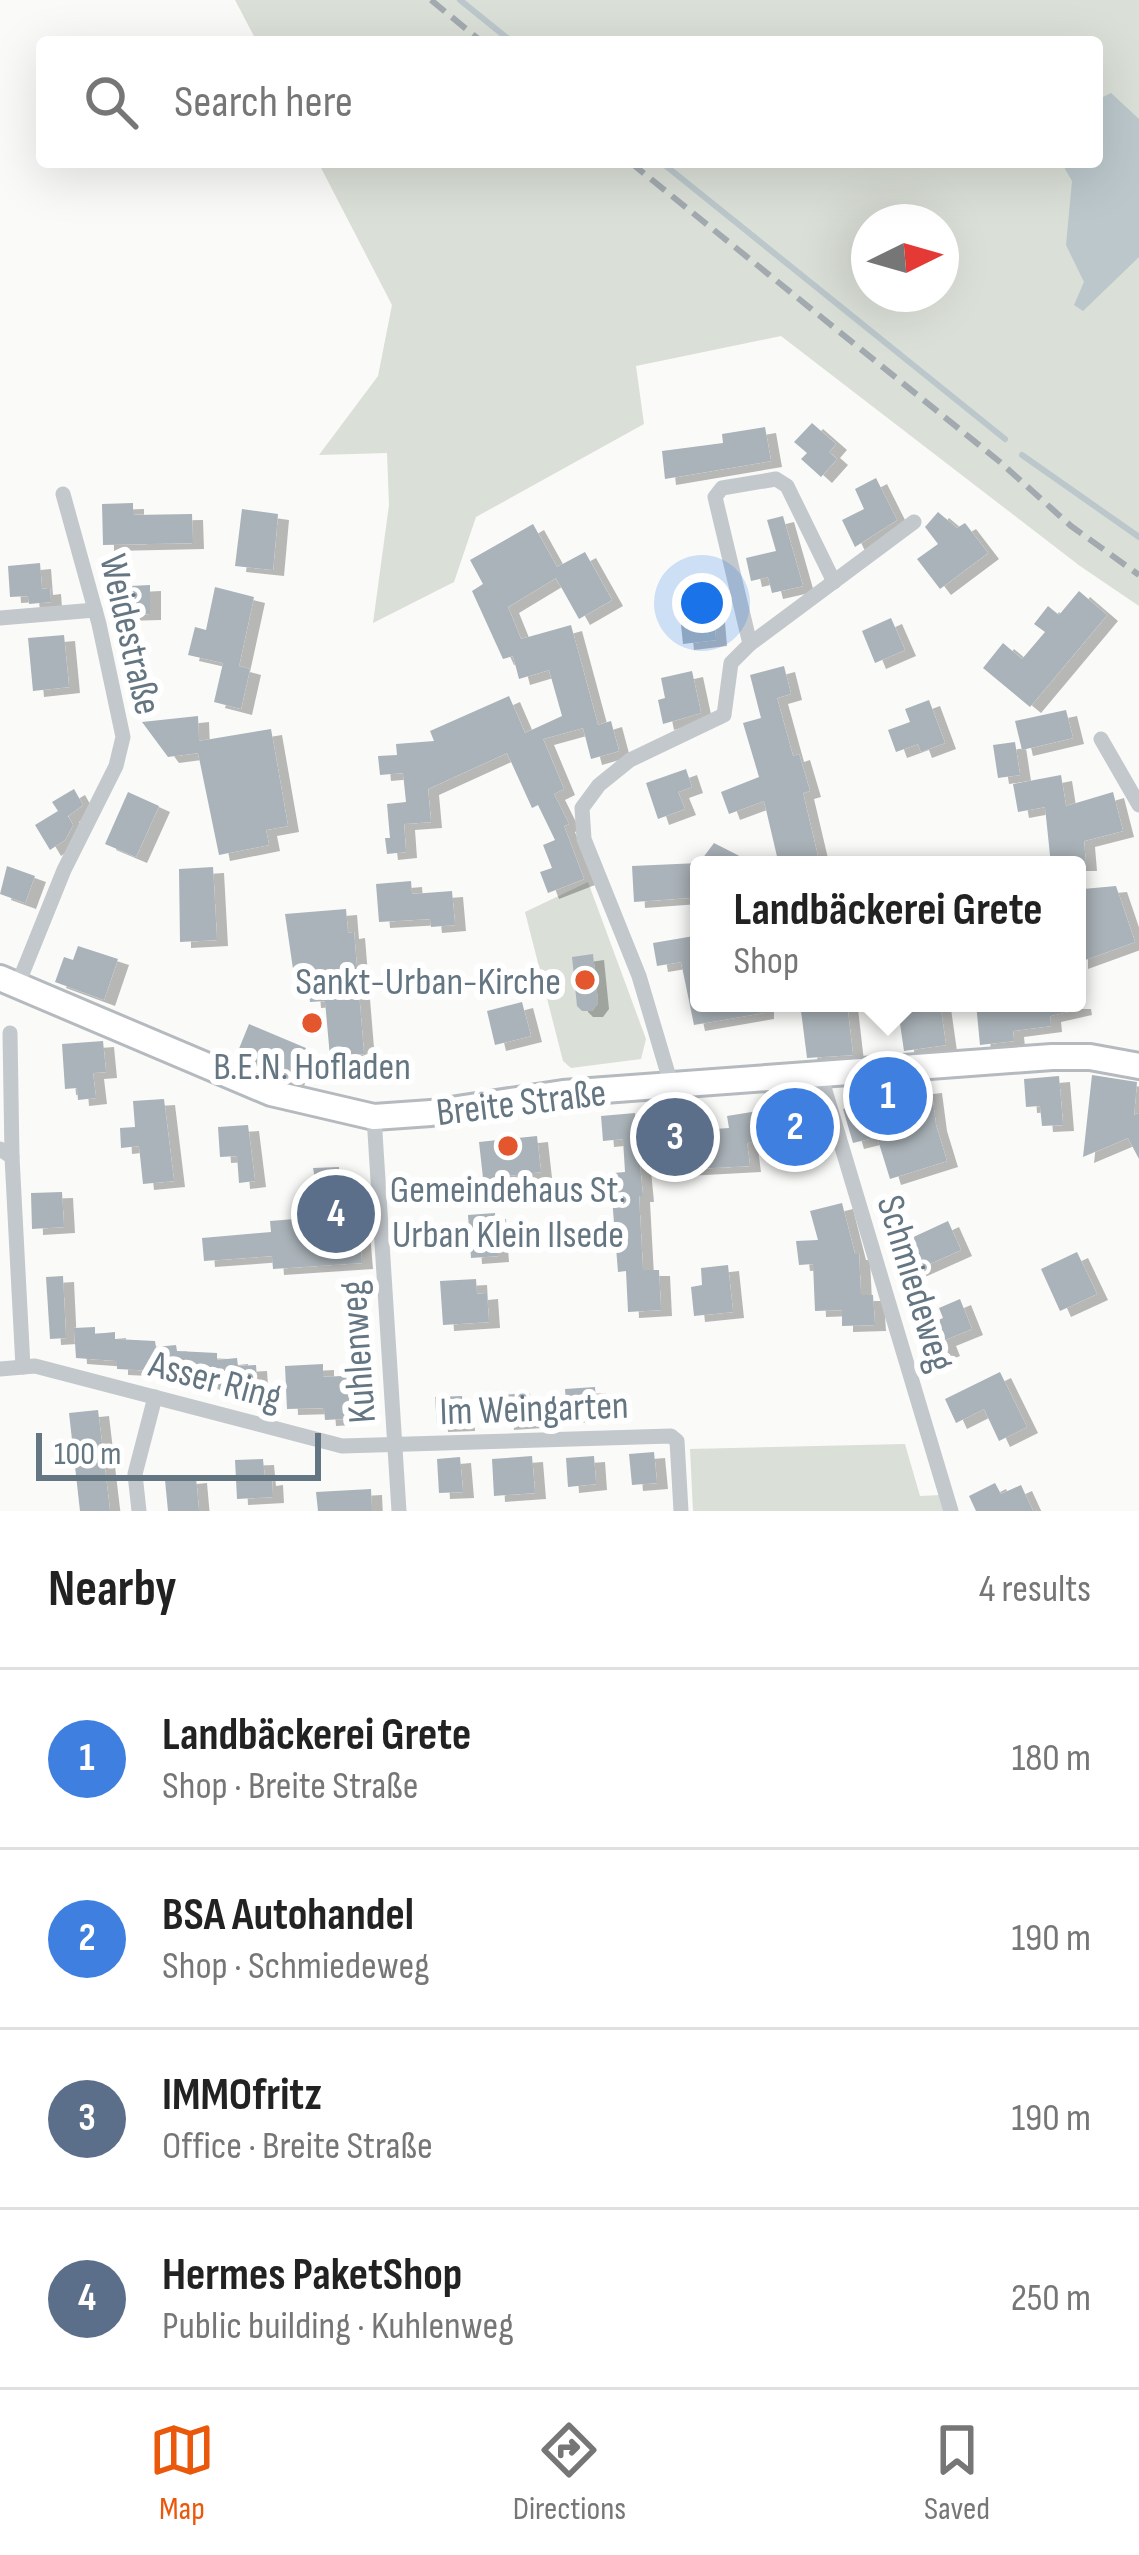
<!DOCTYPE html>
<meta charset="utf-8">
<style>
:root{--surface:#fff;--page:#f2f2f2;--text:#222;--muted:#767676;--line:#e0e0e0;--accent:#ea580c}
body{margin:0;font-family:"Sofia Sans Condensed",sans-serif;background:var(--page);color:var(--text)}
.compass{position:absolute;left:851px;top:204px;width:108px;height:108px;border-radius:50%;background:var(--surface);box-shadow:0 12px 48px #0002;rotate:85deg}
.scale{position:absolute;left:36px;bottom:30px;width:285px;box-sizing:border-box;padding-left:12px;border:6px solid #657683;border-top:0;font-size:33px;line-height:42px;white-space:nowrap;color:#657683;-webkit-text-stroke:9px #fff;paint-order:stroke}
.you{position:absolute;left:702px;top:603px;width:42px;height:42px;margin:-30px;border:9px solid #fff;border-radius:50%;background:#1a73e8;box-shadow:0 0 0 18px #1a73e833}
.badge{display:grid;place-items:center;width:78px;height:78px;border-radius:50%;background:var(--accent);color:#fff;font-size:39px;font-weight:700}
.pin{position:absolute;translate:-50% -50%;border:6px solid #fff;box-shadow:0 3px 12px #0006}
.popup{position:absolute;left:690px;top:856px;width:396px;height:156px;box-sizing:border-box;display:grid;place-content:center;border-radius:12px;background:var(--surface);filter:drop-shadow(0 3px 9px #0005);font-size:39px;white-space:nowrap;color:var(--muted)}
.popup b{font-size:45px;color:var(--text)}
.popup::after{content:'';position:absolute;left:50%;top:100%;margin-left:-24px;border:24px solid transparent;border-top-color:var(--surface)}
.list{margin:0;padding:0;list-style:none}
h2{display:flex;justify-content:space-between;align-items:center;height:156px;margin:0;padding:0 48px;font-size:51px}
h2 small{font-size:39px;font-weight:400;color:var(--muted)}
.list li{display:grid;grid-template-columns:78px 1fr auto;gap:36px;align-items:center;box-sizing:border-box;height:180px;padding:0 48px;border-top:3px solid var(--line)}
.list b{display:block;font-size:45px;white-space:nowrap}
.list p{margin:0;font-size:39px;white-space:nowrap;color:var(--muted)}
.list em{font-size:39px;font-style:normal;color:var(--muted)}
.icon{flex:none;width:66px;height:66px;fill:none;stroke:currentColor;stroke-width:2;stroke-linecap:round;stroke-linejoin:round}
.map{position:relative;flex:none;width:1139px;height:1511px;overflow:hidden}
.search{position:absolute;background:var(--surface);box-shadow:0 12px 48px #0002;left:36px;right:36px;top:36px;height:132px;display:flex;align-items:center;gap:30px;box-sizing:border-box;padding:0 42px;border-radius:12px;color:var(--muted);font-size:45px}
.sheet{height:876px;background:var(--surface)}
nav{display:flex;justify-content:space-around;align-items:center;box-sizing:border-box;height:168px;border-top:3px solid var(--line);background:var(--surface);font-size:33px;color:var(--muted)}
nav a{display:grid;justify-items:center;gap:6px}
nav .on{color:var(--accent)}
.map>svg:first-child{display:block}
.green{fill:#dadfd7;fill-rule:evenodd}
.water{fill:#bbc7cb}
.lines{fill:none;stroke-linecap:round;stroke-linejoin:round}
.stream{stroke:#bbc7cb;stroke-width:6}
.building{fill:#aab3b9;filter:url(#shadow)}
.primary-casing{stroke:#b5babe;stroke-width:30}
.minor{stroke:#c3c8cc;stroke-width:15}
.primary{stroke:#fff;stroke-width:24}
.rail{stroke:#a2aab0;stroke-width:6;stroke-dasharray:18 9;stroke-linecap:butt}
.poi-dot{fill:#e4572e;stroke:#fff;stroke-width:4.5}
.labels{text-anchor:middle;stroke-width:12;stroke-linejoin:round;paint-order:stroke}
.street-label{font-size:39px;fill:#657683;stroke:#fff}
.poi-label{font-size:39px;fill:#657683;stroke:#fff}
</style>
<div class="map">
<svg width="1139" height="1511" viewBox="0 0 1139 1511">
<defs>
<filter id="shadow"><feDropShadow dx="11" dy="6" stdDeviation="0" flood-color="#0004"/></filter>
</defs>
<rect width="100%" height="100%" fill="#fafaf8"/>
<!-- green -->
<g class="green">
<path d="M235 0H1139V606L1080 566 781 336 636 366 644 424 476 517 454 582 373 623 389 505 387 453 319 455 378 376 392 305 318 162H1097V42H257ZM869 222H941V294H869Z"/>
<path d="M588 882 646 1039 641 1059 571 1068 563 1061 525 912Z"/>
<path d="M905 1444 920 1496 941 1495 946 1511H693L690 1449Z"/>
</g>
<!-- water -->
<path class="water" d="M1111 93 1139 119V257L1083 311 1074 305 1084 282 1066 245 1072 181 1061 162H1097V100Z"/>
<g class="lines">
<!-- stream -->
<g class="stream">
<path d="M460 0 512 42"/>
<path d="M661 162 1005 439"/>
<path d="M1022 455 1139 537"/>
</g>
</g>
<!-- building -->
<g class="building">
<path d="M812 423 836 444 829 452 837 459 821 477 801 459 807 453 794 442Z"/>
<path d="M765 427 771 461 665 479 662 451 723 443 722 434Z"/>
<path d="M876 478 897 520 855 547 842 520 864 509 855 489Z"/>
<path d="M133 503V515L192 514 193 543 103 545 102 504Z"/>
<path d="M242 509 278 514 273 570 235 566Z"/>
<path d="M938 512 957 528 965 523 988 553 940 589 917 559 938 544 925 527Z"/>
<path d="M783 516 803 586 772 593 768 577 751 581 746 558 776 551 767 520Z"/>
<path d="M533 524 557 567 585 552 612 600 579 619 556 578 508 607 521 639 571 625 598 725 611 721 619 751 591 759 583 728 543 739 564 789 554 794 569 824 564 826 584 879 548 893 540 872 552 868 543 845 555 840 538 805 532 808 507 753 428 789 431 822 404 824 406 852 387 854 385 838H390L387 804 406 802 403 773 380 775 378 756 397 755 396 744 434 741 430 731 509 696 525 733 562 716 549 670 519 679 513 656 503 659 472 591 483 584 470 560Z"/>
<path d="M40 563 42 589 50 588 51 602 29 604 28 596 10 597 8 566Z"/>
<path d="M150 585V614L112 615 110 587Z"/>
<path d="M215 587 254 597 239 666 250 669 241 709 214 702 223 663 188 655 195 627 206 630Z"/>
<path d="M1079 591 1107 615 1030 707 983 668 1003 643 1022 659 1045 632 1034 624 1048 606 1059 615Z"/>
<path d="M712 593 716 640 683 644 678 596Z"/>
<path d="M891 618 905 650 875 663 862 631Z"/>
<path d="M64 635 69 687 33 691 28 638Z"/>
<path d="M784 666 791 694 777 698 793 756 799 754 810 791 803 793 820 865H779L764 801 729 814 721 792 759 777 743 723 761 718 750 675Z"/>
<path d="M692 671 701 713 663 724 658 700 665 698 661 678Z"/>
<path d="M929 700 945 743 921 752 918 744 896 752 888 730 910 722 905 709Z"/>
<path d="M1066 710 1073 738 1022 750 1015 721Z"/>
<path d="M198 716 199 741 271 729 288 826 266 830 269 845 219 855 198 753 168 757 142 722Z"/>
<path d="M1015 742 1020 775 998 778 993 745Z"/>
<path d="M686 769 692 787 678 792 685 809 658 819 646 783Z"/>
<path d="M1061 775 1066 806 1113 792 1123 831 1084 841 1086 865H1051L1045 807 1018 812 1013 784Z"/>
<path d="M74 789 83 805 68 816 73 825 65 840 50 850 35 825 58 811 52 802Z"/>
<path d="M128 792 159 806 136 857 105 844Z"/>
<path d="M714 843 757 865H699V904L688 898 634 902 632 866 699 863Z"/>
<path d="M7 866 35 876 25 903 0 894Z"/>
<path d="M213 867 217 940 180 942 179 869Z"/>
<path d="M411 881 412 894 452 891 455 925 431 927 430 919 379 922 376 884Z"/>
<path d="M1116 886 1135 942 1077 963V921L1086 918 1083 889Z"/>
<path d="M346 909 348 933 354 932 364 1054 330 1057 325 1001 310 1002 307 967 293 969 285 914Z"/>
<path d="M694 936 699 1003H763V1013L694 1025 681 962 657 966 653 943Z"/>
<path d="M78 946 118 959 104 1000 55 982 64 957 73 960Z"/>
<path d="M593 954 598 1003 592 1011H582L577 1006 572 957Z"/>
<path d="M522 1002 531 1036 495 1045 487 1011Z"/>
<path d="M800 1003H847L853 1055 807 1058Z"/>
<path d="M897 1003H940L946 1045 904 1051Z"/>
<path d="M976 1003H1080L1081 1009 1050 1016 1051 1026 1013 1031 1014 1041 980 1045Z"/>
<path d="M249 1024 306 1048 293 1080 236 1056Z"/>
<path d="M103 1041 106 1072 93 1073 96 1098 78 1100 77 1088 65 1089 62 1044Z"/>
<path d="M1092 1075 1137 1082 1134 1115 1139 1113V1159L1128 1138 1083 1157Z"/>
<path d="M1059 1076 1063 1125 1042 1126 1040 1106 1026 1107 1024 1079Z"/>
<path d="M931 1087 936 1125 947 1161 890 1179 877 1137 853 1143 843 1109 883 1099V1092Z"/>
<path d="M164 1099 174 1181 143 1184 139 1146 121 1148 120 1128 135 1127 133 1101Z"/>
<path d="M795 1105 796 1110 806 1108 815 1154 780 1165 776 1139 747 1143 750 1166 676 1170 673 1132 729 1128 727 1116Z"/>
<path d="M635 1113 643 1196H639L643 1270H659L661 1310 628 1312 626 1271 618 1272 612 1198 604 1199 602 1174 625 1172 623 1139 603 1141 601 1116Z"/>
<path d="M248 1125 255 1181 239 1183 237 1156 220 1157 218 1127Z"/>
<path d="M537 1136 541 1172 507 1176V1184L484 1187 479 1142Z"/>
<path d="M339 1167 338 1218 358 1216 362 1263 273 1269 272 1256 204 1261 202 1238 271 1232 270 1221 307 1218 306 1195 318 1194 313 1168Z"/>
<path d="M62 1192 64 1227 32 1229 31 1193Z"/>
<path d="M842 1203 855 1254H859L861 1295H873L875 1325 842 1326V1310L815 1311 813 1264 799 1265 796 1241 818 1240 810 1211Z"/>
<path d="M495 1213 498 1256 471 1258 468 1215Z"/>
<path d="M948 1221 961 1250 905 1275 892 1247Z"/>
<path d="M1077 1252 1097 1294 1060 1311 1041 1269Z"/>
<path d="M728 1265 733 1312 694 1316 691 1287 702 1285 701 1268Z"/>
<path d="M63 1276 66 1338 50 1339 46 1277Z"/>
<path d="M476 1279 477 1294 487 1293 489 1322 443 1325 440 1281Z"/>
<path d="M960 1299 972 1329 945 1340 949 1350 927 1359 914 1330 943 1318 939 1308Z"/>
<path d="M95 1327V1334L115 1332V1339L155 1341 156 1347 176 1345 177 1351 217 1353V1360L237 1358 238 1366 256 1365 258 1394 240 1396 239 1389 219 1390V1383L179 1384 178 1376 158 1377V1371L117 1369V1361L76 1358 74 1328Z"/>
<path d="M323 1364V1377L360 1375 362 1418 325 1420 324 1408 287 1409 285 1366Z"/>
<path d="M1000 1372 1027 1427 999 1441 984 1409 956 1423 945 1399Z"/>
<path d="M595 1387 597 1415 567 1417 565 1389Z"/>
<path d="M530 1393 532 1422 503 1424 500 1395Z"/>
<path d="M462 1396 464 1425 437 1426 435 1397Z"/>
<path d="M98 1410 110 1511H80L69 1413Z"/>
<path d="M654 1452 657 1483 632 1485 629 1454Z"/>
<path d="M532 1456 535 1493 494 1496 492 1459Z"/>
<path d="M594 1456 596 1484 568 1487 566 1458Z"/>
<path d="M460 1457 463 1492 439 1493 437 1459Z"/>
<path d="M263 1459 265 1480 272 1479 273 1497 237 1499 235 1460Z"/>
<path d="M196 1477 199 1511H168L165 1480Z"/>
<path d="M995 1483 1001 1494 1021 1485 1033 1511H976L969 1496Z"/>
<path d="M371 1489 372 1511H318L316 1492Z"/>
</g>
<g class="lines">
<!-- primary casing -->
<g class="primary-casing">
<path id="primary" d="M0 978 271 1093 374 1117 431 1113 563 1093 1052 1057H1090L1139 1066"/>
</g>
<!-- minor -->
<g class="minor">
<path d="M0 618 95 610"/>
<path d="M750 644 715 497 722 488 776 479 787 486 834 582"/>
<path d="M1101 739 1139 805"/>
<path d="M18 984 64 870 116 766 123 737 99 624 63 494"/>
<path d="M10 1033 12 1157"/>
<path d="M820 1074 951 1511"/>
<path d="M671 1084 639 976 584 839 582 808 599 785 630 760 724 715 731 663 750 644 914 522"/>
<path d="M374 1117 399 1511"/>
<path d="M0 1149 12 1157 23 1367"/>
<path d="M0 1369 35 1366 342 1446 671 1436 677 1441 681 1511"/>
<path d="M139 1511 135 1474 155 1397"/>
</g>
<!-- primary -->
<use href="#primary" class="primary"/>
<!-- rail -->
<g class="rail">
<path d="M431 0 482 42"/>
<path d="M630 162 1000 462 1071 526 1139 575"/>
</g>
</g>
<!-- markers -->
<g class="poi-dot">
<circle cx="585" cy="980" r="12"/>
<circle cx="312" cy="1023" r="12"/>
<circle cx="508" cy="1146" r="12"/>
</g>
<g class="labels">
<!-- street labels -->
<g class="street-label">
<text transform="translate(132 634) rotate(77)" y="14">Weidestraße</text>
<text transform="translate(521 1101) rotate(-7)" y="14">Breite Straße</text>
<text transform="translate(917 1283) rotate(73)" y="14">Schmiedeweg</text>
<text transform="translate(356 1352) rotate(-94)" y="14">Kuhlenweg</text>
<text transform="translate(216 1379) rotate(15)" y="14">Asser Ring</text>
<text transform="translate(534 1407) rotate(-2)" y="14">Im Weingarten</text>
</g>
<!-- poi labels -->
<g class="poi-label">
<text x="561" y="994" text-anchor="end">Sankt-Urban-Kirche</text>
<text x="312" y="1079">B.E.N. Hofladen</text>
<text x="508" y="1202">Gemeindehaus St.<tspan x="508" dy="45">Urban Klein Ilsede</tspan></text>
</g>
</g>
</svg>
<svg class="compass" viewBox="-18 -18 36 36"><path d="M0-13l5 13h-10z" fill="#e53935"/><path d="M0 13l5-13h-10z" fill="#767676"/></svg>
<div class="scale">100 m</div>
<div class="you"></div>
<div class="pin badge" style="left:888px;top:1096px;background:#3f7fe0">1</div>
<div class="popup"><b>Landbäckerei Grete</b>Shop</div>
<div class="pin badge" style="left:795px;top:1127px;background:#3f7fe0">2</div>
<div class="pin badge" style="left:675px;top:1137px;background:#5c6f8a">3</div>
<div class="pin badge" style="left:336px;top:1214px;background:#5c6f8a">4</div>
<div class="search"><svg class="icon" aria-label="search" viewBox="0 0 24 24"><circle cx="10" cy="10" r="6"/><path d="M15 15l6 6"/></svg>Search here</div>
</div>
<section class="sheet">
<h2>Nearby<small>4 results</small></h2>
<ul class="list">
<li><span class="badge" style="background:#3f7fe0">1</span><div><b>Landbäckerei Grete</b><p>Shop · Breite Straße</p></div><em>180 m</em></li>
<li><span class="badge" style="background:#3f7fe0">2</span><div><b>BSA Autohandel</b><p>Shop · Schmiedeweg</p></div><em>190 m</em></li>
<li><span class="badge" style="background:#5c6f8a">3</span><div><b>IMMOfritz</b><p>Office · Breite Straße</p></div><em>190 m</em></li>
<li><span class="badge" style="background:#5c6f8a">4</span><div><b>Hermes PaketShop</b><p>Public building · Kuhlenweg</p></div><em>250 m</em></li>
</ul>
</section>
<nav>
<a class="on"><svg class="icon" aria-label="map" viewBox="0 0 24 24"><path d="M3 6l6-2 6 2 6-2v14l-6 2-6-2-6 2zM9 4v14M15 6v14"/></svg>Map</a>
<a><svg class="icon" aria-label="directions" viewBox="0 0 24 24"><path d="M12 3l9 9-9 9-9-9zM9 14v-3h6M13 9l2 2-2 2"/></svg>Directions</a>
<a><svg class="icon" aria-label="saved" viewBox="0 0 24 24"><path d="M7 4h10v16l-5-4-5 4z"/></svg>Saved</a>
</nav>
